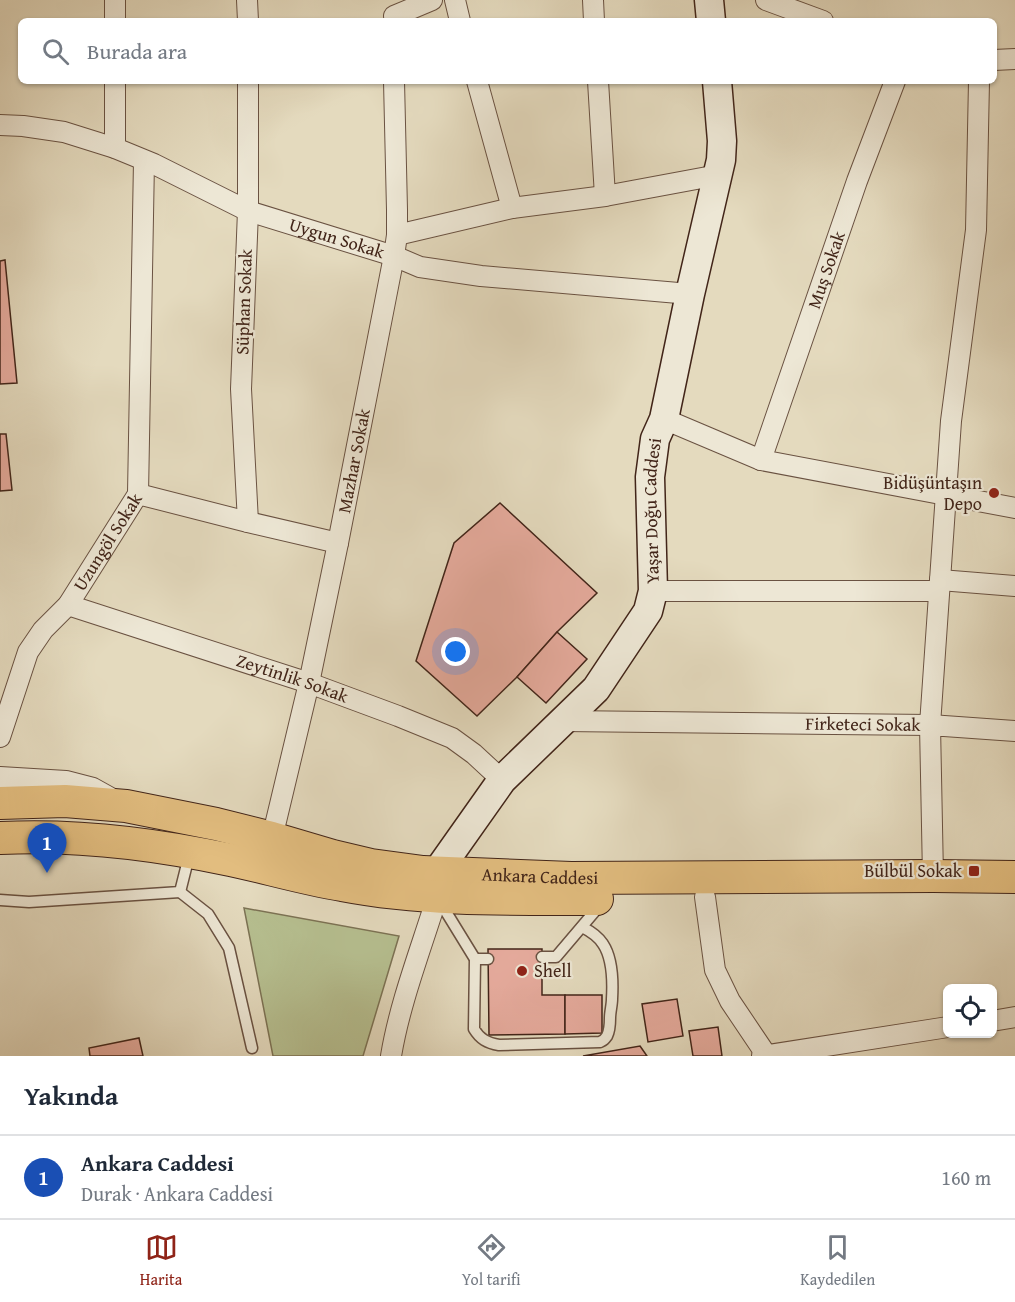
<!DOCTYPE html>
<html lang="tr">
<meta charset="utf-8">
<style>
:root{--surface:#fff;--page:#f2f2f3;--text:#1f2937;--muted:#747a83;--line:#e0e1e3;--accent:#8f2418}
body{margin:0;font-family:"Gentium Book Plus",serif;background:var(--page);color:var(--text)}
.controls{position:absolute;right:18px;bottom:18px;display:grid;overflow:hidden;border-radius:9px;box-shadow:0 2px 4px #0004}
.controls button{width:54px;height:54px;display:grid;place-items:center;padding:0;border:0;border-bottom:2px solid var(--line);background:var(--surface);color:var(--text);font:30px sans-serif}
.you{position:absolute;left:456px;top:652px;width:21px;height:21px;margin:-15px;border:4px solid #fff;border-radius:50%;background:#1a73e8;box-shadow:0 0 0 9px #1a73e833}
.badge{display:grid;place-items:center;width:39px;height:39px;border-radius:50%;background:var(--accent);color:#fff;font-size:20px;font-weight:700}
.pin{position:absolute;translate:-50% -50px;filter:drop-shadow(0 2px 3px #0008)}
.pin::after{content:'';position:absolute;top:32px;width:21px;height:18px;background:inherit;clip-path:polygon(0 0,100% 0,50% 100%)}
.list{margin:0;padding:0;list-style:none}
h2{display:flex;justify-content:space-between;align-items:center;height:78px;margin:0;padding:0 24px;font-size:26px}
h2 small{font-size:20px;font-weight:400;color:var(--muted)}
.list li{display:grid;grid-template-columns:39px 1fr auto;gap:18px;align-items:center;box-sizing:border-box;height:84px;padding:0 24px;border-top:2px solid var(--line)}
.list b{display:block;font-size:22px;white-space:nowrap}
.list p{margin:0;font-size:20px;white-space:nowrap;color:var(--muted)}
.list em{font-size:20px;font-style:normal;color:var(--muted)}
.icon{flex:none;width:33px;height:33px;fill:none;stroke:currentColor;stroke-width:2;stroke-linecap:round;stroke-linejoin:round}
.map{position:relative;flex:none;width:1015px;height:1056px;overflow:hidden}
.search{position:absolute;background:var(--surface);box-shadow:0 2px 4px #0004;left:18px;right:18px;top:18px;height:66px;display:flex;align-items:center;gap:15px;box-sizing:border-box;padding:0 21px;border-radius:9px;color:var(--muted);font-size:22px}
.sheet{height:162px;background:var(--surface)}
nav{display:flex;justify-content:space-around;align-items:center;box-sizing:border-box;height:84px;border-top:2px solid var(--line);background:var(--surface);font-size:16px;color:var(--muted)}
nav a{display:grid;justify-items:center;gap:3px}
nav .on{color:var(--accent)}
.map>svg:first-child{display:block}
.green{fill:#b6bf90;stroke:#7c7254;stroke-width:1.5}
.building{fill:#e5aa9c;stroke:#422519;stroke-width:1.5}
.lines{fill:none;stroke-linecap:round;stroke-linejoin:round}
.lane-casing{stroke:#6a5242;stroke-width:13}
.street-casing{stroke:#6a5242;stroke-width:22}
.secondary-casing{stroke:#422519;stroke-width:31}
.primary-casing{stroke:#422519;stroke-width:34}
.lane{stroke:#ede7d5;stroke-width:10}
.street{stroke:#ede7d5;stroke-width:20}
.secondary{stroke:#ede7d5;stroke-width:28}
.primary{stroke:#e2bd7f;stroke-width:32}
.poi-dot{fill:#8f2418;stroke:#ede7d5;stroke-width:2}
.labels{text-anchor:middle;stroke-width:4.5;stroke-linejoin:round;paint-order:stroke}
.street-label{font-size:18px;fill:#422519;stroke:#ede7d5}
.poi-label{font-size:18px;fill:#422519;stroke:#ede7d5;text-anchor:end}
</style>
<div class="map">
<svg width="1015" height="1056" viewBox="0 0 1015 1056">
<rect width="100%" height="100%" fill="#e4dabe"/>
<filter id="stains"><feTurbulence type="fractalNoise" baseFrequency=".00333" numOctaves="4"/><feColorMatrix values="0 0 0 0 .2 0 0 0 0 .09 0 0 0 0 .02 0 0 0 .5 -.17"/></filter>
<radialGradient id="worn" r=".72"><stop offset=".6" stop-color="#630" stop-opacity="0"/><stop offset="1" stop-color="#630" stop-opacity=".3"/></radialGradient>
<!-- green -->
<path class="green" d="M244 908 399 936 363 1056H273Z"/>
<!-- building -->
<g class="building">
<path d="M5 260 17 383 0 384V261Z"/>
<path d="M0 434H6L12 490 0 491Z"/>
<path d="M500 503 597 593 557 632 517 677 477 716 416 661 454 543Z"/>
<path d="M557 632 587 659 546 703 517 677Z"/>
<path d="M488 949H542V995H565V1034L489 1035Z"/>
<path d="M565 995H602V1033L565 1034Z"/>
<path d="M677 999 683 1036 648 1042 642 1004Z"/>
<path d="M718 1027 722 1056H693L689 1031Z"/>
<path d="M139 1038 143 1056H90L89 1048Z"/>
<path d="M640 1046 647 1056H583Z"/>
</g>
<g class="lines">
<!-- lane casing -->
<g class="lane-casing">
<g id="lane">
<path d="M180 892 208 914 229 948 252 1048"/>
<path d="M0 900 29 902 180 892 189 856"/>
<path d="M440 902 475 959 474 1029C480 1039 487 1043 499 1045L600 1042C604 1040 604 1040 607 1036 610 1030 610 1024 610 1018 610 1012 612 1005 612 999 613 982 613 959 603 944 598 936 590 931 582 927"/>
<path d="M542 957H556L601 904"/>
<path d="M475 959H488"/>
</g>
</g>
<!-- street casing -->
<g class="street-casing">
<g id="street">
<path d="M115 0V21"/>
<path d="M247 0 248 21"/>
<path d="M455 0 460 21"/>
<path d="M593 0 594 21"/>
<path d="M766 0 823 21"/>
<path d="M394 16 432 0"/>
<path d="M994 60 1015 59"/>
<path d="M248 81V211L241 389 248 522"/>
<path d="M477 81 512 208"/>
<path d="M598 81 605 196"/>
<path id="s1" d="M0 125 23 126 64 132 115 148 154 164 248 211 394 256 420 267 481 276 690 294"/>
<path d="M115 148V81"/>
<path d="M397 235 512 208 605 196 718 175"/>
<path d="M664 419 761 460 1015 508"/>
<path id="s2" d="M761 460 857 181 895 81"/>
<path d="M138 494 144 161"/>
<path d="M940 580 1015 586"/>
<path d="M653 591H939"/>
<path id="s3" d="M68 605 309 683 398 716 452 738 474 754 502 780"/>
<path id="s4" d="M563 721 930 725 951 421 976 230 979 81"/>
<path id="s5" d="M0 737 28 652 43 630 68 605 138 494 248 522 338 543"/>
<path d="M0 777 66 781 93 788 111 798"/>
<path id="s6" d="M272 838 309 683 338 543 394 256 397 235V210L394 81"/>
<path d="M933 876 930 725 1015 731"/>
<path d="M705 897 715 970 730 1001 767 1056"/>
<path d="M992 1021 1015 1017"/>
<path d="M391 1056C400 1002 421 949 437 897"/>
<path d="M762 1056 948 1027"/>
</g>
</g>
<!-- secondary casing -->
<g class="secondary-casing">
<g id="secondary">
<path d="M709 0 711 21"/>
<path id="s7" d="M437 894V872L502 780 596 689 648 611 653 591 650 477 655 439 664 419 690 294 721 160 722 141 717 81"/>
</g>
</g>
<!-- primary casing -->
<g class="primary-casing">
<g id="primary">
<path id="s8" d="M0 803 65 801 126 806 216 824 272 838 333 856 371 865 423 872 571 878 933 876 1015 877"/>
<path d="M0 838C77 834 156 844 231 860 268 868 305 879 342 885 426 901 512 899 597 899"/>
</g>
</g>
<!-- lane -->
<use href="#lane" class="lane"/>
<!-- street -->
<use href="#street" class="street"/>
<!-- secondary -->
<use href="#secondary" class="secondary"/>
<!-- primary -->
<use href="#primary" class="primary"/>
</g>
<!-- markers -->
<g class="poi-dot">
<circle cx="994" cy="493" r="6"/>
<rect x="968" y="865" width="12" height="12" rx="3"/>
<circle cx="522" cy="971" r="6"/>
</g>
<g class="labels">
<!-- street labels -->
<g class="street-label">
<text dy="6" stroke="none"><textPath href="#s1" startOffset="358">Uygun Sokak</textPath></text>
<text dy="6" stroke="none"><textPath href="#s2" startOffset="201">Muş Sokak</textPath></text>
<text transform="translate(244 302) rotate(-88)" y="6">Süphan Sokak</text>
<text dy="6" stroke="none"><textPath href="#s6" startOffset="386">Mazhar Sokak</textPath></text>
<text dy="6" stroke="none"><textPath href="#s7" startOffset="460">Yaşar Doğu Caddesi</textPath></text>
<text dy="6" stroke="none"><textPath href="#s5" startOffset="226">Uzungöl Sokak</textPath></text>
<text dy="6" stroke="none"><textPath href="#s3" startOffset="236">Zeytinlik Sokak</textPath></text>
<text dy="6" stroke="none"><textPath href="#s4" startOffset="300">Firketeci Sokak</textPath></text>
<text dy="6" stroke="none"><textPath href="#s8" startOffset="548">Ankara Caddesi</textPath></text>
</g>
<!-- poi labels -->
<g class="poi-label">
<text x="982" y="489">Bidüşüntaşın<tspan x="982" dy="21">Depo</tspan></text>
<text x="962" y="877">Bülbül Sokak</text>
<text x="534" y="977" text-anchor="start">Shell</text>
</g>
</g>
<rect width="100%" height="100%" filter="url(#stains)"/>
<rect width="100%" height="100%" fill="url(#worn)"/>
</svg>
<div class="controls">
<button><svg class="icon" aria-label="locate" viewBox="0 0 24 24"><circle cx="12" cy="12" r="6"/><path d="M12 2v4M12 18v4M2 12h4M18 12h4"/></svg></button>
</div>
<div class="you"></div>
<div class="pin badge" style="left:47px;top:873px;background:#1a4fb4">1</div>
<div class="search"><svg class="icon" aria-label="search" viewBox="0 0 24 24"><circle cx="10" cy="10" r="6"/><path d="M15 15l6 6"/></svg>Burada ara</div>
</div>
<section class="sheet">
<h2>Yakında<small></small></h2>
<ul class="list">
<li><span class="badge" style="background:#1a4fb4">1</span><div><b>Ankara Caddesi</b><p>Durak · Ankara Caddesi</p></div><em>160 m</em></li>
</ul>
</section>
<nav>
<a class="on"><svg class="icon" aria-label="map" viewBox="0 0 24 24"><path d="M3 6l6-2 6 2 6-2v14l-6 2-6-2-6 2zM9 4v14M15 6v14"/></svg>Harita</a>
<a><svg class="icon" aria-label="directions" viewBox="0 0 24 24"><path d="M12 3l9 9-9 9-9-9zM9 14v-3h6M13 9l2 2-2 2"/></svg>Yol tarifi</a>
<a><svg class="icon" aria-label="saved" viewBox="0 0 24 24"><path d="M7 4h10v16l-5-4-5 4z"/></svg>Kaydedilen</a>
</nav>
